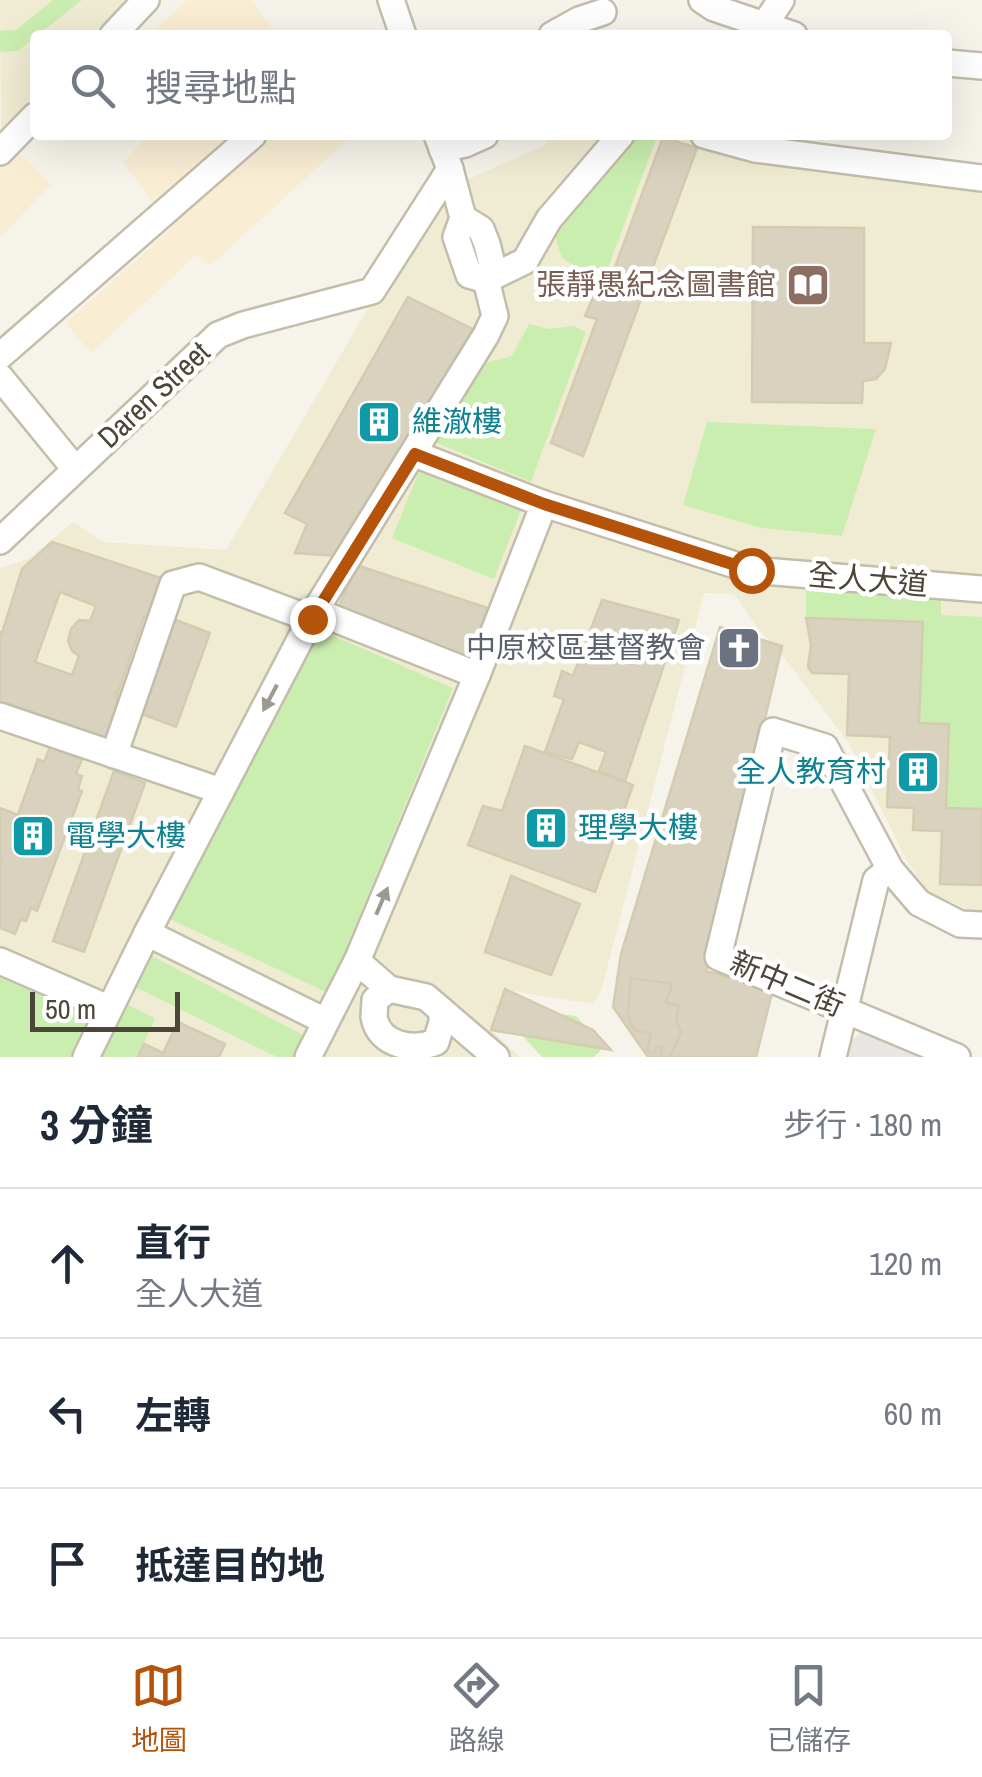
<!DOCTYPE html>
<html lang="zh-TW">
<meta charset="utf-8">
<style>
:root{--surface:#fff;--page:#f2f2f3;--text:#1f2937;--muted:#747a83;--line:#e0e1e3;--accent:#b45309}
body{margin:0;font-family:"Archivo Narrow","Noto Sans TC",sans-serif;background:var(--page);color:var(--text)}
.scale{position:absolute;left:30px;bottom:25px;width:150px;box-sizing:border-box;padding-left:10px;border:5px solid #4b4637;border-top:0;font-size:28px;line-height:35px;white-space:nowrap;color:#4b4637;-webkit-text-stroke:8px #fff;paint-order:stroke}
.stop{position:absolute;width:30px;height:30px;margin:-22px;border:8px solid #b45309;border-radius:50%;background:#fff}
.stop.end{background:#b45309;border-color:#fff;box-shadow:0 2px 10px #0008}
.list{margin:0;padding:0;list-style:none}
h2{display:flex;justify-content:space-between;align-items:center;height:130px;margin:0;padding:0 40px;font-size:42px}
h2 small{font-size:32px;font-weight:400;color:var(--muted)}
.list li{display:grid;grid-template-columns:65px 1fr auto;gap:30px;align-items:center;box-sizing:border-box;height:150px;padding:0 40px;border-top:2px solid var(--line)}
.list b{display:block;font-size:38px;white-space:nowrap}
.list p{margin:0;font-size:32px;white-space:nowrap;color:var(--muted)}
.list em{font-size:32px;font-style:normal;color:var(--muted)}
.icon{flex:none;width:55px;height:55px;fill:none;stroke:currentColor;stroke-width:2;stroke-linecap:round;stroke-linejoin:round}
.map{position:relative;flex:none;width:982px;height:1057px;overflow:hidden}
.search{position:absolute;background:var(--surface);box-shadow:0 10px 40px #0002;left:30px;right:30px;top:30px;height:110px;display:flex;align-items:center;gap:25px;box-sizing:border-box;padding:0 35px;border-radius:10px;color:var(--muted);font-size:38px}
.sheet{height:580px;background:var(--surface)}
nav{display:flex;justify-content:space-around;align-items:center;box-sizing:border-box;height:140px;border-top:2px solid var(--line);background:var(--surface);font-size:28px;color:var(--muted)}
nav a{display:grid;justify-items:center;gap:5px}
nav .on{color:var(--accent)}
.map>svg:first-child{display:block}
.commercial{fill:#f9eed4}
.education{fill:#f0ecd3}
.green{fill:#caeeaf}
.parking{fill:#e8e6e2}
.building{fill:#d9d2be;stroke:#d5cbb0;stroke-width:2.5;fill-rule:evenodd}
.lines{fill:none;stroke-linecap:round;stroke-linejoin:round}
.minor-casing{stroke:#c3beab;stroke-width:30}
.minor{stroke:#fff;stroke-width:25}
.oneway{fill:#9c9991}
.route{stroke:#b45309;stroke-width:12}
.labels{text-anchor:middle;stroke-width:9;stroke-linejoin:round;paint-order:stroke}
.education-label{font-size:30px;fill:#785e54;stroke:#fff;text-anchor:end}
.street-label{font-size:30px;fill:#4b4637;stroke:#fff}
.culture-label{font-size:30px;fill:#0d838f;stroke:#fff;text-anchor:start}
.worship-label{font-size:30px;fill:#5b616d;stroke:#fff;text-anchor:end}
</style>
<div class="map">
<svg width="982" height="1057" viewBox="0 0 982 1057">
<rect width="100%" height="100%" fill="#f6f4ea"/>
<!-- commercial -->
<g class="commercial">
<path d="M186 0H251L277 35H151Z"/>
<path d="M0 134 51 185 0 237Z"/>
<path d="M145 135H353L210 266 196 255 91 353 65 323 172 228 123 162 146 138Z"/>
</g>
<!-- education -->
<g class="education">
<path d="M0 0H126L93 35H35V97L1 133Z"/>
<path d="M545 135H746L982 171V915L929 893 908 863 848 742 783 656 760 631 734 594 704 593 601 992 593 1004 505 990 491 1030 520 1057H0V568L28 559 73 522 104 542 226 550 373 300 386 293 449 188 547 144Z"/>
</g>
<!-- green -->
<g class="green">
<path d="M53 0H82L18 51 0 52V31L16 30Z"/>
<path d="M621 135 657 137 602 284 590 283 579 268 562 258 549 219Z"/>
<path d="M529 324 549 329 573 326 586 332 531 482 437 443 485 363 512 356Z"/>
<path d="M707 422 876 429 842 536 761 528 683 505Z"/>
<path d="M420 469 521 510 494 579 392 538Z"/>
<path d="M806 590 941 598V615L982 617V809L946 808 949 725 919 723 923 622 806 618Z"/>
<path d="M318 629 453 688 328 993 170 919Z"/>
<path d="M150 955 307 1037 297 1057H277L133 986Z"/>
<path d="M0 969 98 1010 76 1057H0Z"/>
<path d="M126 1004 155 1018 138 1057H102Z"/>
<path d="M494 1005 576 1016 604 1047 594 1057H542Z"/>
</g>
<!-- parking -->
<path class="parking" d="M860 1033 918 1057H840L843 1050Z"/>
<!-- building -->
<g class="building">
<path d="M663 137 697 148 583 456 551 443 597 319 585 316 594 295 604 297Z"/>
<path d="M753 227 864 228V343H891L885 369 876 379 863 381 862 403 752 402Z"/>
<path d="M408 297 475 330 339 556 295 553 307 524 285 513Z"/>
<path d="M52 542 170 581 157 622 144 617 116 698 130 703 116 745 0 707V632L2 633 22 569ZM60 592 96 606 90 621 79 620 71 629 68 641 72 651 79 656 72 675 35 662Z"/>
<path d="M356 565 488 608 469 661 337 612Z"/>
<path d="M602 600 679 620 625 781 599 771 606 752 579 742 572 759 545 752 564 699 554 696 562 671 573 676Z"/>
<path d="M168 617 210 633 176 727 134 711Z"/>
<path d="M806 618 923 622 919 723 949 724 946 808 982 809V885L940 884 942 831 913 830 914 808 887 807 890 737 847 735 849 674 812 673 808 667 811 645Z"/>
<path d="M720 627 782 646 706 971 773 989 756 1057H648L613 1007 621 954Z"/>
<path d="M525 746 633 785 595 892 468 845 483 806 502 811Z"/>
<path d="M50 747 82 759 76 774 82 776 78 789 82 791 37 911 31 908 26 921 21 919 15 934 0 928V864L2 858H0V808L18 815 38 759 44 762Z"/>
<path d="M114 771 145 783 84 952 53 941Z"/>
<path d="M511 876 580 904 551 975 485 952Z"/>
<path d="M631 978 672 984 666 1003 679 1005 676 1021 681 1032 670 1057H660L662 1047H656L654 1053 647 1052 651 1034 634 1030 628 1017Z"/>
<path d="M505 989 593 1030 611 1050 491 1030Z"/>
<path d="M178 1022 225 1044 219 1057H138L144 1044 163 1053Z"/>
</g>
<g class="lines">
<!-- minor casing -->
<g class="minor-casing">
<g id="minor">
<path d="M391 0 403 35"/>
<path d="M702 0 714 8 794 35"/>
<path d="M765 24 781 0"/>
<path d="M113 35 146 0"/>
<path d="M552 35 579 20 603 12"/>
<path d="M947 63 982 66"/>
<path d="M437 135 450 169 463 218"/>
<path d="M704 135 755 149 982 178"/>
<path d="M442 149 465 144 485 135"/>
<path d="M0 152 35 116"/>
<path d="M463 218 456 237 469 275 486 280 525 261 549 219 621 135"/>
<path d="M0 356 253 135"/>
<path d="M0 377 75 469"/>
<path d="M415 454 544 504 751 570 982 589"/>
<path d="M0 541 218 335 243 325 372 291 450 169"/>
<path d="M315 611 477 675"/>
<path d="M0 716 221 791"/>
<path d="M114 755 173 584 199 577 311 619"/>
<path d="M147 933 325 1021"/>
<path d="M0 961 108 1008"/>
<path d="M357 961 389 989 426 997 496 1057"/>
<path d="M389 989 375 1000C375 1002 374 1016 374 1017 379 1046 413 1051 436 1042L442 1022V1011"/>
<path d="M86 1057 147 933 315 611 486 335 495 316 486 280 492 264 487 244 481 229 463 218"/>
<path d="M308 1057 357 961 477 675 544 504"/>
<path d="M833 1057 876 880 890 869"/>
<path d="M957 1057 718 957 773 731 825 747 890 869 919 903 960 924 982 925"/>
</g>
</g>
<!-- minor -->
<use href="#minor" class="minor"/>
</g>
<!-- one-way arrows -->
<defs><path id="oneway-solid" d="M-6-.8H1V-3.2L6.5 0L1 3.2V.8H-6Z" transform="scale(2.5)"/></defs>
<g class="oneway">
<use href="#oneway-solid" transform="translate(270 698) rotate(118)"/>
<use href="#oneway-solid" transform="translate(382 901) rotate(-67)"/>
</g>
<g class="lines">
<!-- route -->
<path class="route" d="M312 619 415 454 544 504 751 570"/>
</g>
<!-- icons -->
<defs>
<g id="library-square" transform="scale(2.25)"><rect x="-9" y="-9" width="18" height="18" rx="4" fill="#8d6e63" stroke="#fff"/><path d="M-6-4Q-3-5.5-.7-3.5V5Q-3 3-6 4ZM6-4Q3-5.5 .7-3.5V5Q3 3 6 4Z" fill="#fff"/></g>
<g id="building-square" transform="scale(2.25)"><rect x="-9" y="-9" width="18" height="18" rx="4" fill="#0f9aa8" stroke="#fff"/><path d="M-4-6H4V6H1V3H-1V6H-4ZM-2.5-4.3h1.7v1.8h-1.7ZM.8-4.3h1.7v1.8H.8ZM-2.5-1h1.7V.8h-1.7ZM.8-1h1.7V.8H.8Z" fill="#fff"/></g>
<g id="church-square" transform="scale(2.25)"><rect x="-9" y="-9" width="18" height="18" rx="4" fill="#6b7280" stroke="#fff"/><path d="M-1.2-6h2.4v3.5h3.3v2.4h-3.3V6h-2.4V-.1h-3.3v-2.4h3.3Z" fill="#fff"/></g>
</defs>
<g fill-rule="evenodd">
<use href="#library-square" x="808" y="285"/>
<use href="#building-square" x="379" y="422"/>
<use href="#church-square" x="739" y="648"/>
<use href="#building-square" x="918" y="772"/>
<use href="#building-square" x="546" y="828"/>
<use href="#building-square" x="33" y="836"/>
</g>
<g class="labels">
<!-- education labels -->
<g class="education-label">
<text x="776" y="295">張靜愚紀念圖書館</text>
</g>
<!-- street labels -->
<g class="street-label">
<text transform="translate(154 395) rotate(-43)" y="10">Daren Street</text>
<text transform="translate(868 580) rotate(5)" y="10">全人大道</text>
<text transform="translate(787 984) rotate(23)" y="10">新中二街</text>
</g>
<!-- culture labels -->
<g class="culture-label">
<text x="412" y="432">維澈樓</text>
<text x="886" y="782" text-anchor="end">全人教育村</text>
<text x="578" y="838">理學大樓</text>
<text x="66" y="846">電學大樓</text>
</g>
<!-- worship labels -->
<g class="worship-label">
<text x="706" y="658">中原校區基督教會</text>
</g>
</g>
</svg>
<div class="scale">50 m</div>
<div class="stop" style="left:751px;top:570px"></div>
<div class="stop end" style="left:312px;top:619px"></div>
<div class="search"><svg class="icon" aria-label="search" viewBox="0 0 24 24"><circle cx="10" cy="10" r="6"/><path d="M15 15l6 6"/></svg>搜尋地點</div>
</div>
<section class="sheet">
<h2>3 分鐘<small>步行 · 180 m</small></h2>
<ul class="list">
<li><svg class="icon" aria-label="ahead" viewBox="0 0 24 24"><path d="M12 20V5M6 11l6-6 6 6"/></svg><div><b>直行</b><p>全人大道</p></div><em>120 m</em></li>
<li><svg class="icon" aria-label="left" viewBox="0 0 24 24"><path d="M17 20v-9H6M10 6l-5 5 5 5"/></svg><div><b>左轉</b></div><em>60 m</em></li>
<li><svg class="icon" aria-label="arrive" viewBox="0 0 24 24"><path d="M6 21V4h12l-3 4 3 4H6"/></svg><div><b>抵達目的地</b></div></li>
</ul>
</section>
<nav>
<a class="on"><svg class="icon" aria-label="map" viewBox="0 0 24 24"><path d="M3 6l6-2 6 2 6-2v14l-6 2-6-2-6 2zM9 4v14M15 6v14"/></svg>地圖</a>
<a><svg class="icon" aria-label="directions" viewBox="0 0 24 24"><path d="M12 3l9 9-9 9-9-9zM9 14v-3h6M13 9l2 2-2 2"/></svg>路線</a>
<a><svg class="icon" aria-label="saved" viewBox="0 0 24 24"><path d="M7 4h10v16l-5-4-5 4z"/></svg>已儲存</a>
</nav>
